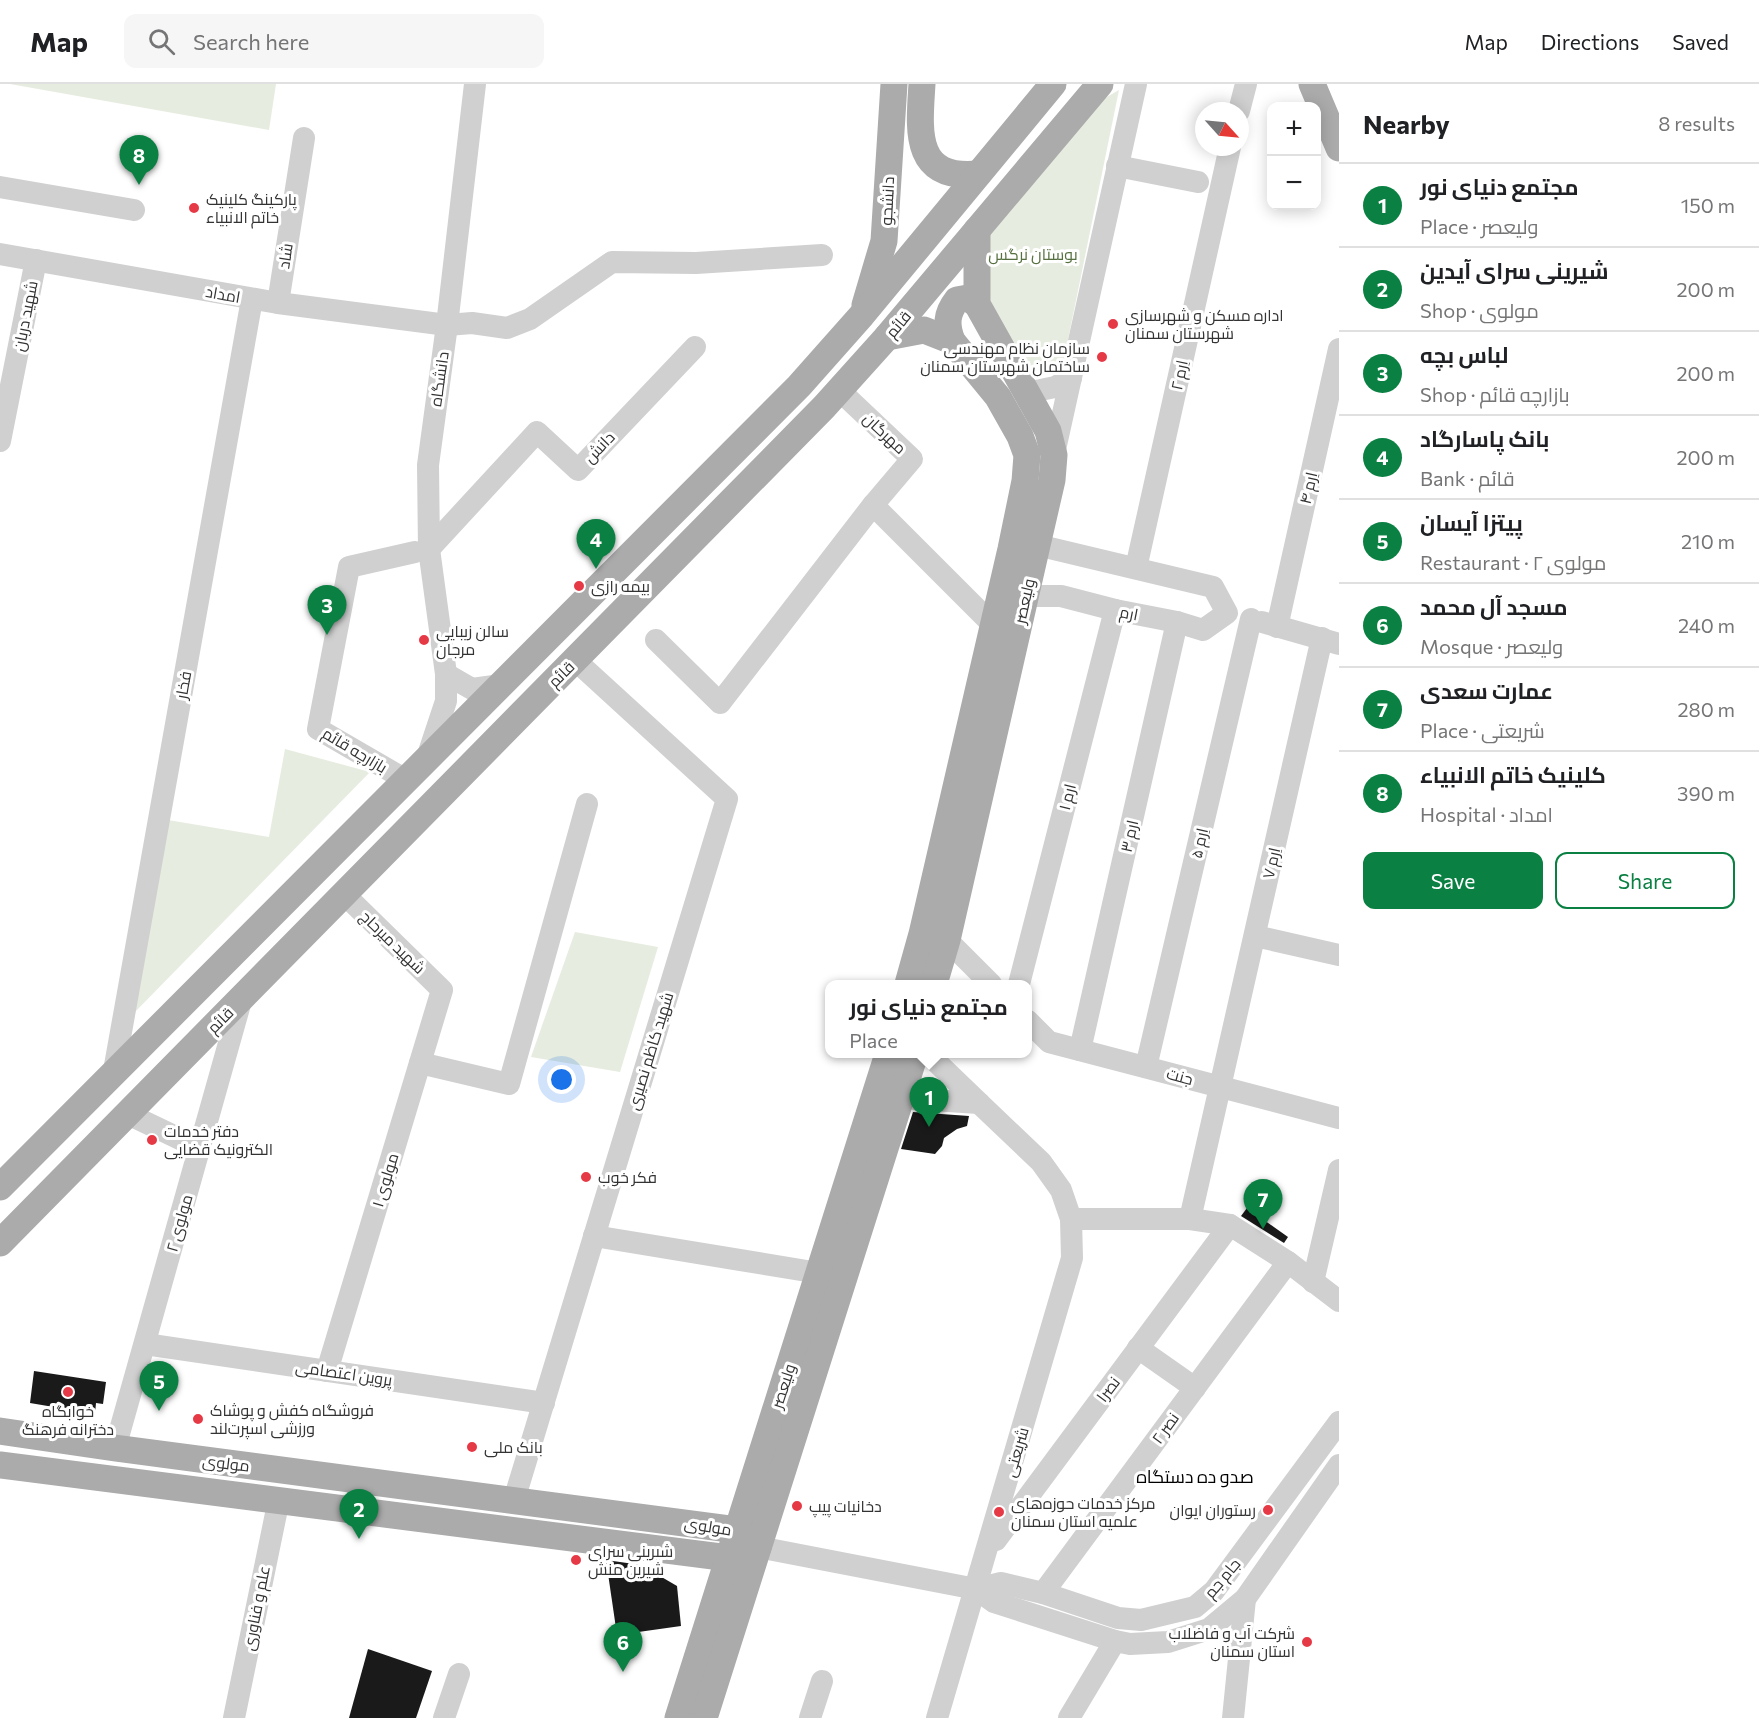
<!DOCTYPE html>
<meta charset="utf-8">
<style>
:root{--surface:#fff;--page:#f6f6f6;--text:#202124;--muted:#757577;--line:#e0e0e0;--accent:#0b8043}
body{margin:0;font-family:Commissioner,Cairo,sans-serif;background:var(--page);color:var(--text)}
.controls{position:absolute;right:18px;top:18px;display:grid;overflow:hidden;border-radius:12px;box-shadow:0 3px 15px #0003}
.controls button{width:54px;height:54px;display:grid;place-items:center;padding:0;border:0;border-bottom:2px solid var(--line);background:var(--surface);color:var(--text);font:30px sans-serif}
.compass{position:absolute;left:1195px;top:18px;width:54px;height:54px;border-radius:50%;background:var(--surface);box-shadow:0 3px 15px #0003;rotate:117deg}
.you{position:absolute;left:562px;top:996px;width:21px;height:21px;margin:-15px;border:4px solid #fff;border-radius:50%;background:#1a73e8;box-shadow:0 0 0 9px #1a73e833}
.badge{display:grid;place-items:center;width:39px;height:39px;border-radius:50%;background:var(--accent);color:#fff;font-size:20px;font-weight:700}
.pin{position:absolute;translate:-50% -50px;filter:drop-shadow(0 2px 3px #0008)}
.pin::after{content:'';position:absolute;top:32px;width:21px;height:18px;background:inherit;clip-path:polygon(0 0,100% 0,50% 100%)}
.popup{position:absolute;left:825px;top:896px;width:207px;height:78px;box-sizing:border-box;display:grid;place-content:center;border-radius:12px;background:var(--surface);filter:drop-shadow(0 2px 4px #0005);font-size:20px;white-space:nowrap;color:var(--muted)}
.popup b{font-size:22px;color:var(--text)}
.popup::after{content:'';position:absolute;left:50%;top:100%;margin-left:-12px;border:12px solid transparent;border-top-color:var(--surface)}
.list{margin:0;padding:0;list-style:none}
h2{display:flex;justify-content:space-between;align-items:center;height:78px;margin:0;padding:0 24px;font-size:26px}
h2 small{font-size:20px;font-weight:400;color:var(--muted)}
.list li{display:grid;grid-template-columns:39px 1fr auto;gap:18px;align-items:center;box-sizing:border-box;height:84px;padding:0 24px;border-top:2px solid var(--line)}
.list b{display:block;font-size:22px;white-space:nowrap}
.list p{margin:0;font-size:20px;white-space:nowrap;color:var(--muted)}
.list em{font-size:20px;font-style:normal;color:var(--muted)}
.actions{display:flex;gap:12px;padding:18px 24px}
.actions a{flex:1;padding:14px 0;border:2px solid var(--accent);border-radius:12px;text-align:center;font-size:21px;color:var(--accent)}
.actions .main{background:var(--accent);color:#fff}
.icon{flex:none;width:33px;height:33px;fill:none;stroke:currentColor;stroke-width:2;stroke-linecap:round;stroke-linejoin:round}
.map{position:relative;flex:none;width:1339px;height:1634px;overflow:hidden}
header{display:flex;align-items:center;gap:36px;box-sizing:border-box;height:84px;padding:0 30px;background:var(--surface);border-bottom:2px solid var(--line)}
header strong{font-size:28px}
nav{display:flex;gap:33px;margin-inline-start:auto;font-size:21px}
.search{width:420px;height:54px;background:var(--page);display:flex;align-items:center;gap:15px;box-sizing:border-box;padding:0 21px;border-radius:12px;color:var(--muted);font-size:22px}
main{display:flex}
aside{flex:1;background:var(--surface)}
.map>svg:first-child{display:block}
.green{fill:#e6ecdf}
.building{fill:#1a1a1a}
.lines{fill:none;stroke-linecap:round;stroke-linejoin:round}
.minor{stroke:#d0d0d0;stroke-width:22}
.major{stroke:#ababab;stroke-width:27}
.poi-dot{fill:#e63946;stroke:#fff;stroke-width:2}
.labels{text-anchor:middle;stroke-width:6;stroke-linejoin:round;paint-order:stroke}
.poi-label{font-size:16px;fill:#333;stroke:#fff;text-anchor:start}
.street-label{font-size:16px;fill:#333;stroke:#fff}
.park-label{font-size:16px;fill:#56703f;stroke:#fff}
.neighbourhood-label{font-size:18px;fill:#000;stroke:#fff}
</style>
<header>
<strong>Map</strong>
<div class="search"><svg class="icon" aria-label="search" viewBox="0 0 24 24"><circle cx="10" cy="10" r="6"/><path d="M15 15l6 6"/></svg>Search here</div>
<nav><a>Map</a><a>Directions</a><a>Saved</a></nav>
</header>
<main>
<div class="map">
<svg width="1339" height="1634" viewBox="0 0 1339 1634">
<rect width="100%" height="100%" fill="#fff"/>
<!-- green -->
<g class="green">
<path d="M10 0H276L269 46Z"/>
<path d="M1119 6 1064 275 1025 289 981 197 984 152 1084 26Z"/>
<path d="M285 665 370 688 131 932 162 735 269 753Z"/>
<path d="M575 848 658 863 620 988 531 973Z"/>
</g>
<!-- building -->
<g class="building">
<path d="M913 1028 969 1032 967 1042 957 1045 944 1054 942 1062 935 1070 901 1065Z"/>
<path d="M1247 1124 1288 1153 1284 1159 1241 1132Z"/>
<path d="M34 1287 106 1298 103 1320 96 1319 95 1330 30 1319Z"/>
<path d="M606 1476 641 1481 677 1502 681 1542 617 1551Z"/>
<path d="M368 1565 432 1587 416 1634H349Z"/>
</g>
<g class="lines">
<!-- minor -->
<g class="minor">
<path d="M1239 27 1246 0"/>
<path d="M1117 82 1198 98"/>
<path d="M0 103 134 126"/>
<path d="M0 170 278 219 447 241 472 239 507 244 530 235 612 178 696 179 822 171"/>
<path d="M278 219 304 54"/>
<path d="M839 306 912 375 873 421"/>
<path d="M1026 309 1055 303 1071 294"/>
<path d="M0 357 36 176"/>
<path d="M1054 370 1136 0"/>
<path d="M429 465 537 348 578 386 695 263"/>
<path d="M1136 484 1230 63"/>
<path d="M1026 512H1061L1115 526 1177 538 1203 546 1227 529 1213 503 1037 461"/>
<path d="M1262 538 1339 560"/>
<path d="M1277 543 1339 265"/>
<path d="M656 556 720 619 873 421 993 541"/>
<path d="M446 590 429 465 428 381 447 241 475 0"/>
<path d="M427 674 446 617V590L472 605 501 601"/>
<path d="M406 696 318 645 349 483 415 468"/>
<path d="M1255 852 1339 871"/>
<path d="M947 856 991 900"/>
<path d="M1019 900 1115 526"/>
<path d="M1028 937 1049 958 1339 1034"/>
<path d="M1080 966 1177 538"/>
<path d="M420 979 509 1000 587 720"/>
<path d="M1146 983 1251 535"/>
<path d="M114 987 252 215"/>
<path d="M900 1014 979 1019 928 970"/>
<path d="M128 1030 201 1065"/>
<path d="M1071 1135H1190L1230 1141 1288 1178 1339 1217"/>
<path d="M1190 1135 1322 554"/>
<path d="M594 1152 819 1189"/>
<path d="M1313 1198 1339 1086"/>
<path d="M145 1260 544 1319"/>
<path d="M1138 1264 1195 1304"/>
<path d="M327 1287 442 906 344 810"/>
<path d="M115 1364 242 913"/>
<path d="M514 1416 727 715 575 576"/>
<path d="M996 1456 1230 1141"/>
<path d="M758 1463 976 1505 1001 1499 1043 1509 1118 1534 1141 1536 1195 1523 1214 1507 1339 1338"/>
<path d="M976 1505 994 1518 1115 1557 1130 1560 1168 1558 1209 1545 1245 1515 1339 1381"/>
<path d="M1043 1509 1288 1178"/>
<path d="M234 1634 279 1415"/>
<path d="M444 1634 459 1590"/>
<path d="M810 1634 822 1597"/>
<path d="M937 1634 1072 1174 1071 1135 1061 1106 1041 1078 979 1019"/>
<path d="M1069 1634 1115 1557"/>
<path d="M1233 1634 1245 1515"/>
</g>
<!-- major -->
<g class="major">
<path d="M922 0C919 47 913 96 978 90"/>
<path d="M1312 0 1339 64"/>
<path d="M865 221 884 157 894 0"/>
<path d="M887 253 924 246 952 257 998 313 1020 352 1027 371 1025 397 1011 465 922 850 908 900"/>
<path d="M952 257C946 241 946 230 957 216L968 214 977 220"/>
<path d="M934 900 947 856 1037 461 1052 396 1054 371 1048 347 977 220V146"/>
<path d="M0 1103 799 302 862 231 1053 0"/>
<path d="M0 1159 824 323 887 253 1100 0"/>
<path d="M0 1347 115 1364 737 1446 758 1463"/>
<path d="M0 1381 729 1474 758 1463"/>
<path d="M678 1634 888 970"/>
<path d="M704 1634 915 970"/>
</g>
</g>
<!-- markers -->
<g class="poi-dot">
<circle cx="194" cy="124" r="6"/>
<circle cx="1113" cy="240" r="6"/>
<circle cx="1102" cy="273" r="6"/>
<circle cx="579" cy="502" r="6"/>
<circle cx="424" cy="556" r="6"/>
<circle cx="152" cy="1056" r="6"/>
<circle cx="586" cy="1093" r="6"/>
<circle cx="68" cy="1308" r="6"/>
<circle cx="198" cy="1335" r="6"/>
<circle cx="472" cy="1363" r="6"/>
<circle cx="797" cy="1422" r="6"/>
<circle cx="1268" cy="1426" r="6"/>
<circle cx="999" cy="1428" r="6"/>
<circle cx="576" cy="1476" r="6"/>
<circle cx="1307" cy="1558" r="6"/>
</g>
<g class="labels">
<!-- poi labels -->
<g class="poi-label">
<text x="206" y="121">پارکینگ کلینیک<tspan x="206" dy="18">خاتم الانبیاء</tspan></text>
<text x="1125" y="237">اداره مسکن و شهرسازی<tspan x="1125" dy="18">شهرستان سمنان</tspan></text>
<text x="1090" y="270" text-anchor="end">سازمان نظام مهندسی<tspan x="1090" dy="18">ساختمان شهرستان سمنان</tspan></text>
<text x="591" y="508">بیمه رازی</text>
<text x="436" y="553">سالن زیبایی<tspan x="436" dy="18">مرجان</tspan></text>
<text x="164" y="1053">دفتر خدمات<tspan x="164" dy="18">الکترونیک قضایی</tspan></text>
<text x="598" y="1099">فکر خوب</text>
<text x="210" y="1332">فروشگاه کفش و پوشاک<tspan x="210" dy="18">ورزشی اسپرت‌لند</tspan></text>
<text x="68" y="1333" text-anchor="middle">خوابگاه<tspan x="68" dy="18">دخترانه فرهنگ</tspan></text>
<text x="484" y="1369">بانک ملی</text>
<text x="1011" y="1425">مرکز خدمات حوزه‌های<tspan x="1011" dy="18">علمیه استان سمنان</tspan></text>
<text x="809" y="1428">دخانیات پیپ</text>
<text x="1256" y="1432" text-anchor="end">رستوران ایوان</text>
<text x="588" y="1473">شیرینی سرای<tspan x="588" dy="18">شیرین منش</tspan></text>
<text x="1295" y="1555" text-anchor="end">شرکت آب و فاضلاب<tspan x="1295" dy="18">استان سمنان</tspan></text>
</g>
<!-- street labels -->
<g class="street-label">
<text transform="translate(887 117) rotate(-87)" y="6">دانشجو</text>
<text transform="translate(285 172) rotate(-81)" y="6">شاد</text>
<text transform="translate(223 210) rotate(10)" y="6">امداد</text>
<text transform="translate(25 232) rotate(-79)" y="6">شهید دربان</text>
<text transform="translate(898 240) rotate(-50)" y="6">قائم</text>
<text transform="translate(1179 291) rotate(-78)" y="6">اِرم ۲</text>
<text transform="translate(439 295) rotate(-82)" y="6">دانشگاه</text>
<text transform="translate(885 349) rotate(43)" y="6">مهرگان</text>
<text transform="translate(599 363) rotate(-46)" y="6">دانش</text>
<text transform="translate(1308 404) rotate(-77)" y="6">اِرم ۴</text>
<text transform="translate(1024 517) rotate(-77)" y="6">ولیعصر</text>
<text transform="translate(1129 529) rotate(11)" y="6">ارم</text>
<text transform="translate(561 590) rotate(-45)" y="6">قائم</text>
<text transform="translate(183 601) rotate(-80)" y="6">فخار</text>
<text transform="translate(355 666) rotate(31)" y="6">بازارچه قائم</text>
<text transform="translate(1067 713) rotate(-76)" y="6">ارم ۱</text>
<text transform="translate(1129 752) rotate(-77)" y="6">ارم ۳</text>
<text transform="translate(1199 759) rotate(-77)" y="6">اِرم ۵</text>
<text transform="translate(1271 779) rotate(-77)" y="6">اِرم ۷</text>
<text transform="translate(393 858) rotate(44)" y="6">شهید میرحاج</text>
<text transform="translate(220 936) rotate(-45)" y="6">قائم</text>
<text transform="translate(650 967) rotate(-73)" y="6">شهید کاظم نصیری</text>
<text transform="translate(1180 992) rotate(15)" y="6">جنت</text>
<text transform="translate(385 1096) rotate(-73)" y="6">مولوی ۱</text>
<text transform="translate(179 1139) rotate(-74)" y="6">مولوی ۲</text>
<text transform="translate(344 1289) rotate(8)" y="6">پروین اعتصامی</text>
<text transform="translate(783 1302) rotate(-72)" y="6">ولیعصر</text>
<text transform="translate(1108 1305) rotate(-53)" y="6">نصرا</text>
<text transform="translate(1165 1344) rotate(-54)" y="6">نصر ۲</text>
<text transform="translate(1016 1368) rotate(-74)" y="6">شریعتی</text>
<text transform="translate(226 1379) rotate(7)" y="6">مولوی</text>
<text transform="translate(708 1442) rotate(9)" y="6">مولوی</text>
<text transform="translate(1222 1494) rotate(-50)" y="6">جام جم</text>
<text transform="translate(256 1524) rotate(-79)" y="6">علم و فناوری</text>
</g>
<!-- park labels -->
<g class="park-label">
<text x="1033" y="176">بوستان نرگس</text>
</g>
<!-- neighbourhood labels -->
<g class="neighbourhood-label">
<text x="1195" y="1399">صدو ده دستگاه</text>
</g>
</g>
</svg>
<div class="controls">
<button>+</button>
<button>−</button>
</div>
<svg class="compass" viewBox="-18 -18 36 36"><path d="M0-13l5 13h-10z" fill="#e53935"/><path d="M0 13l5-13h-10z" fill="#757577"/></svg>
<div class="you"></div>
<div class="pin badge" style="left:929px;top:1043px">1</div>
<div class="popup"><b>مجتمع دنیای نور</b>Place</div>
<div class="pin badge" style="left:359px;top:1455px">2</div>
<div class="pin badge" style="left:327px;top:551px">3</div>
<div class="pin badge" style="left:596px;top:485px">4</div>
<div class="pin badge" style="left:159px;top:1327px">5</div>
<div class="pin badge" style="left:623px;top:1588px">6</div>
<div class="pin badge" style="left:1263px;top:1145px">7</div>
<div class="pin badge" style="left:139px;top:101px">8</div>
</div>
<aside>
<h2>Nearby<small>8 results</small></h2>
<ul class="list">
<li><span class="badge">1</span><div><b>مجتمع دنیای نور</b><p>Place · ولیعصر</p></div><em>150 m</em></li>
<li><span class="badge">2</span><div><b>شیرینی سرای آیدین</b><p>Shop · مولوی</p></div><em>200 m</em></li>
<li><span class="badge">3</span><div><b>لباس بچه</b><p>Shop · بازارچه قائم</p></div><em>200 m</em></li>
<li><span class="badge">4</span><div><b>بانک پاسارگاد</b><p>Bank · قائم</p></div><em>200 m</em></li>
<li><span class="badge">5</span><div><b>پیتزا آیسان</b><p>Restaurant · مولوی ۲</p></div><em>210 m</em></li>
<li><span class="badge">6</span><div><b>مسجد آل محمد</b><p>Mosque · ولیعصر</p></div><em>240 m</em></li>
<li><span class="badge">7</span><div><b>عمارت سعدی</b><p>Place · شریعتی</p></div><em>280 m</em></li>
<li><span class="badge">8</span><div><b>کلینیک خاتم الانبیاء</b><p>Hospital · امداد</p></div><em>390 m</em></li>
</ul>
<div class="actions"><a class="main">Save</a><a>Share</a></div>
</aside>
</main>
